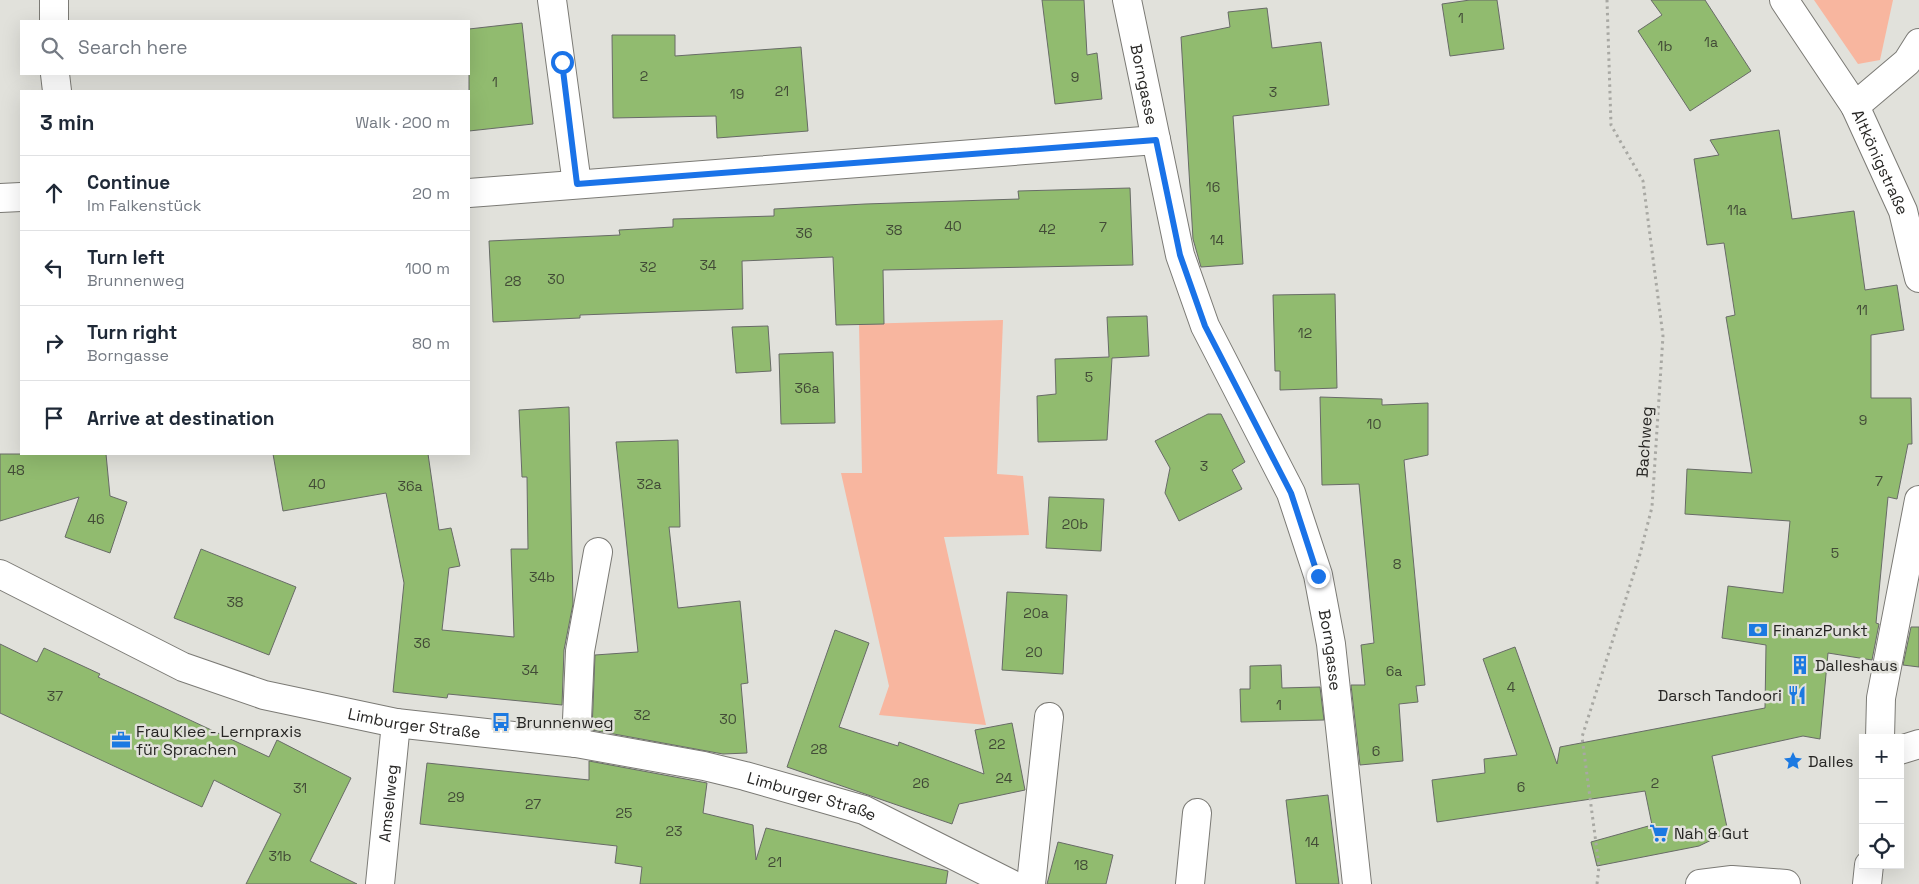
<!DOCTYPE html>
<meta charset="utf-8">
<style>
:root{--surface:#fff;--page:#f2f2f3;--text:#1f2937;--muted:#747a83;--line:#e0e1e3}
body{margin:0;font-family:"Space Grotesk",sans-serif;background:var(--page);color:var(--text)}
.controls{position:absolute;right:15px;bottom:15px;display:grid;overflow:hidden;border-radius:0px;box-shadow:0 5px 20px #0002}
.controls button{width:45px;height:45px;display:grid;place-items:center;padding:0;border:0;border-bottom:1px solid var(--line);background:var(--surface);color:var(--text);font:25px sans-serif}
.stop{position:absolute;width:15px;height:15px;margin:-11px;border:4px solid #1a73e8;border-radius:50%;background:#fff}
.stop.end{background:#1a73e8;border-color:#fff;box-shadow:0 1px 5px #0008}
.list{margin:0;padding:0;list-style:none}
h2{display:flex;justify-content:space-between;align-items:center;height:65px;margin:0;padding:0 20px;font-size:21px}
h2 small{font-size:16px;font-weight:400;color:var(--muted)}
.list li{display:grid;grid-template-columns:32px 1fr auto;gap:15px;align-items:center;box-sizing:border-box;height:75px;padding:0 20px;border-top:1px solid var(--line)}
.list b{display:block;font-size:19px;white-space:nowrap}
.list p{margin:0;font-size:16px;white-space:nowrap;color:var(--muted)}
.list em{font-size:16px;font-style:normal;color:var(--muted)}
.icon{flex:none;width:28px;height:28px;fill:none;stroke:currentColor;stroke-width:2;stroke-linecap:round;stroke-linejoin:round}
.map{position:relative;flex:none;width:1919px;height:884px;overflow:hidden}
.search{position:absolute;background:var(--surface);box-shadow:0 5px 20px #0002;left:20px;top:20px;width:450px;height:55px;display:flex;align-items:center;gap:12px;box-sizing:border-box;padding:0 18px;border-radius:0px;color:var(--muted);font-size:19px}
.panel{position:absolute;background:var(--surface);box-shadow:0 5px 20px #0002;left:20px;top:90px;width:450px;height:365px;border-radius:0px}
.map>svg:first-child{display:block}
.green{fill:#f8b69f}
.building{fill:#91bb6f;stroke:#686b67}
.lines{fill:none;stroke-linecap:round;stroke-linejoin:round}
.minor-casing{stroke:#7b7a75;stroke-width:30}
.path{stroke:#a8a8a3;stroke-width:3;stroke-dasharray:2.5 4;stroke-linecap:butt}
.minor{stroke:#fff;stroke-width:28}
.route{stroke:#1a73e8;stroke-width:6}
.labels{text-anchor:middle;stroke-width:5;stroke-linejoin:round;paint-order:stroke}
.number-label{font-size:14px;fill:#424b37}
.street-label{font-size:16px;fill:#272624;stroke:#e1e1db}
.poi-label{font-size:16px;fill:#272624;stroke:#e1e1db;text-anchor:start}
</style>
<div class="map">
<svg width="1919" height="884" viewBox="0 0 1919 884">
<rect width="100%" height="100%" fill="#e1e1db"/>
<!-- green -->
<g class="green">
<path d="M1814 0H1893L1880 60 1858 64Z"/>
<path d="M1003 320 997 474 1023 476 1029 535 944 537 986 725 879 715 889 686 841 473H862L859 324Z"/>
</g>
<!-- building -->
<g class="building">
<path d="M1042 0H1084L1087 55 1097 53 1102 99 1055 104Z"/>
<path d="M1470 0H1497L1504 49 1450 56 1442 4Z"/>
<path d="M1651 0H1705L1751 71 1690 111 1638 31 1662 15Z"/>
<path d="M1267 8 1272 48 1321 42 1329 105 1233 116 1243 264 1201 267 1193 239 1181 37 1230 27 1228 12Z"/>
<path d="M522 23 533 124 469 131V29Z"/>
<path d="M612 35H675V56L801 47 808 131 717 138 716 116 613 118Z"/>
<path d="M1779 130 1792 219 1854 211 1865 290 1897 285 1904 330 1871 335V398H1911L1912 444H1908L1897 499 1888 497 1876 623 1879 624 1872 660 1828 653 1820 739 1803 736 1712 756 1728 832 1699 846 1597 866 1591 842 1652 825 1645 791 1437 822 1432 780 1485 773 1484 759 1517 755 1483 659 1515 647 1557 764 1560 747 1765 708 1766 645 1722 638 1728 586 1783 593 1790 521 1685 514 1687 469 1752 473 1726 317 1735 315 1724 243 1707 245 1694 159 1719 155 1710 140Z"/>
<path d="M1130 188 1133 265 883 270 884 324 836 325 833 257 742 261 743 309 580 315V318L493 322 489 241 620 235 619 230 673 227V219L774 216V209L865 204 1019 199 1018 191Z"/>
<path d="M1335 294 1337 388 1280 390V371H1275L1273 295Z"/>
<path d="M1147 316 1149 356 1112 358 1107 440 1038 442 1037 396 1056 394 1055 359 1109 357 1107 317Z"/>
<path d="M768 326 771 371 736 373 732 327Z"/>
<path d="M833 352 835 423 781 424 779 354Z"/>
<path d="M1320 397 1382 399V405L1428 403V455L1404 460 1425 685 1416 686 1418 702 1399 704 1403 761 1360 765 1351 685H1365L1361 645 1374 643 1359 484 1322 485Z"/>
<path d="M569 407 573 604 564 650 562 705 448 694 447 698 393 692 404 583 386 493 283 511 273 454H428L439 530 451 528 460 566 449 568 442 630 514 637 511 549H528L527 477H522L519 410Z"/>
<path d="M1208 414H1221L1245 462 1232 470 1242 489 1179 521 1165 493 1170 468 1155 441Z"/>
<path d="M678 440 680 527H669L678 608 740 601 748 683 741 684 747 753 723 754 592 730 595 655 638 652 616 442Z"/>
<path d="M0 454H106L110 496 127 502 110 553 65 537 79 497 0 521Z"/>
<path d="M1049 497 1104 499 1101 551 1046 548Z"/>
<path d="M201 549 296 587 269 655 174 618Z"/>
<path d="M1007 592 1067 595 1063 674 1002 670Z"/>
<path d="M1911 627H1919V667L1903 665Z"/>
<path d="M835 630 869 643 839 727 898 746 899 742 984 774 975 730 1012 723 1025 790 959 804 952 824 787 767Z"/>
<path d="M0 644 37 662 44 648 100 674 98 677 269 757 277 740 351 778 310 861 357 884H246L281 814 214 780 202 807 0 713Z"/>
<path d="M1281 665 1282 688 1320 687 1324 720 1241 722 1240 689H1250V666Z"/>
<path d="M589 761 707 783 703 813 753 825 756 860 766 828 948 871 946 884H640L642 867 615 863 617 846 420 824 427 763 589 780Z"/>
<path d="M1328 795 1339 884H1296L1286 800Z"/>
<path d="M1058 842 1113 855 1106 884H1047Z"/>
</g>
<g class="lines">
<!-- minor casing -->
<g class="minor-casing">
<g id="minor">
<path d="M54 0V21"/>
<path d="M552 0 577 184"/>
<path id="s1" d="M1127 0 1180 255 1205 326 1291 493 1318 575 1331 644 1357 884"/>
<path id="s2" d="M1784 0 1855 106 1903 211 1919 278"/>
<path d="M55 74 57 91"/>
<path d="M1855 106 1907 62 1919 43"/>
<path d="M469 193 1156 140"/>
<path d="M0 198 21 197"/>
<path id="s3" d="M0 574 183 667 264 695 396 723 576 743 704 766 745 776 864 810 1011 884"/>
<path d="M1880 738 1881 698 1919 500"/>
<path d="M576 743 580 651 598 552"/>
<path d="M1900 750 1919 744"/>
<path id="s4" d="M380 884 396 723"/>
<path d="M1031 884 1049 717"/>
<path d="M1190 884 1197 813"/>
<path d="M1700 884 1732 880 1786 884"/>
<path d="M1867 884 1869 865"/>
</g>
</g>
<!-- path -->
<path class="path" d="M1597 884 1599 866 1582 737 1640 554 1652 507 1663 336 1643 181 1611 125 1607 0"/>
<!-- minor -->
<use href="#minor" class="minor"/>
</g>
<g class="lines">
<!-- route -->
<path class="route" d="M562 62 577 184 1156 140 1180 255 1205 326 1291 493 1318 576"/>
</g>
<!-- icons -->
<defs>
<g id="bank-bare" transform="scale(1.5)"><path d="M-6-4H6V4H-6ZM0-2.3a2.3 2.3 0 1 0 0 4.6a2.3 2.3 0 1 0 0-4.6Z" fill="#1b79e2" stroke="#e1e1db" stroke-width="2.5" paint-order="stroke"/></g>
<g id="building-bare" transform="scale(1.5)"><path d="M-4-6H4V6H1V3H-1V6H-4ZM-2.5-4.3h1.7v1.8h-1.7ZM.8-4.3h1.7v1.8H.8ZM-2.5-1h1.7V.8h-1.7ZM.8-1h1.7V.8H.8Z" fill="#1b79e2" stroke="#e1e1db" stroke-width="2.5" paint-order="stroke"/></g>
<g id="restaurant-bare" transform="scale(1.5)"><path d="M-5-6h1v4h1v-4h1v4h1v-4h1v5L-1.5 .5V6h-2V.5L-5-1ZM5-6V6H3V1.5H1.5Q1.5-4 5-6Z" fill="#1b79e2" stroke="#e1e1db" stroke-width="2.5" paint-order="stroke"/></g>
<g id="bus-bare" transform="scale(1.5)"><path d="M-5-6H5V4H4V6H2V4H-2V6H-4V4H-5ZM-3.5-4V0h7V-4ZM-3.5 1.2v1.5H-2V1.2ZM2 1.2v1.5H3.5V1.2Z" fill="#1b79e2" stroke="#e1e1db" stroke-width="2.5" paint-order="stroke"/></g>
<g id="office-bare" transform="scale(1.5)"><path d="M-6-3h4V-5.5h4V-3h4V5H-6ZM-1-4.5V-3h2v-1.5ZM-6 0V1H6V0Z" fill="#1b79e2" stroke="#e1e1db" stroke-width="2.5" paint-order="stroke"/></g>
<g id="sight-bare" transform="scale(1.5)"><path d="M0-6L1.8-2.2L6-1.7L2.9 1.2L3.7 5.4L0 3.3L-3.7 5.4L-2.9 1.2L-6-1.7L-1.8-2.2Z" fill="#1b79e2" stroke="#e1e1db" stroke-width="2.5" paint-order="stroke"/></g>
<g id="supermarket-bare" transform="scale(1.5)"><path d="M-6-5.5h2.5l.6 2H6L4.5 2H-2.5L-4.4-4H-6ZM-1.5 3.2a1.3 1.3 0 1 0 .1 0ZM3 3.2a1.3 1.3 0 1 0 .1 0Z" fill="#1b79e2" stroke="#e1e1db" stroke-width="2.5" paint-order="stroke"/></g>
</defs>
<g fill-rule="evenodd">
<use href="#bank-bare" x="1758" y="630"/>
<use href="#building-bare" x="1800" y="665"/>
<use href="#restaurant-bare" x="1797" y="695"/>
<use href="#bus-bare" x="501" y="722"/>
<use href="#office-bare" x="121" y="740"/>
<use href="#sight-bare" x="1793" y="761"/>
<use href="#supermarket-bare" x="1659" y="833"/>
</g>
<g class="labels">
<!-- number labels -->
<g class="number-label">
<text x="1461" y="23">1</text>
<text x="1711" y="47">1a</text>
<text x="1665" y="51">1b</text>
<text x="644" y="81">2</text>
<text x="1075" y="82">9</text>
<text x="495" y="87">1</text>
<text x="782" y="96">21</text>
<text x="1273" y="97">3</text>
<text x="737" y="99">19</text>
<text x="1213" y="192">16</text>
<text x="1737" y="215">11a</text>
<text x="953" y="231">40</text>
<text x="1103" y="232">7</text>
<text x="1047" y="234">42</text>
<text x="894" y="235">38</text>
<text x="804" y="238">36</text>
<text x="1217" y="245">14</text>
<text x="708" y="270">34</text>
<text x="648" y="272">32</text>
<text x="556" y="284">30</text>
<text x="513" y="286">28</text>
<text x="1862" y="315">11</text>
<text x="1305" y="338">12</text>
<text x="1089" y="382">5</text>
<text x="807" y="393">36a</text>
<text x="1863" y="425">9</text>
<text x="1374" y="429">10</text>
<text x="1204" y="471">3</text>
<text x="16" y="475">48</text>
<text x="1879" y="486">7</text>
<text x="317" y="489">40</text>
<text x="649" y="489">32a</text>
<text x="410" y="491">36a</text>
<text x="96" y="524">46</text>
<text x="1075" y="529">20b</text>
<text x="1835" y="558">5</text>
<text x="1397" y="569">8</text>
<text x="542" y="582">34b</text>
<text x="235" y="607">38</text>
<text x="1036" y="618">20a</text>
<text x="422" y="648">36</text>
<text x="1034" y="657">20</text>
<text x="530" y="675">34</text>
<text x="1394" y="676">6a</text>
<text x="1511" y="692">4</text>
<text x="55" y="701">37</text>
<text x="1279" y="710">1</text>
<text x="642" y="720">32</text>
<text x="728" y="724">30</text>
<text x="997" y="749">22</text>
<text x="819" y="754">28</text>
<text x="1376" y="756">6</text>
<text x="1004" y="783">24</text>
<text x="921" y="788">26</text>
<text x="1655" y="788">2</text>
<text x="1521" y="792">6</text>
<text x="300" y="793">31</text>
<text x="456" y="802">29</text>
<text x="533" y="809">27</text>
<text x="624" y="818">25</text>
<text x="674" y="836">23</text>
<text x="1312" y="847">14</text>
<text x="280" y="861">31b</text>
<text x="775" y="867">21</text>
<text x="1081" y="870">18</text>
</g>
<!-- street labels -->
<g class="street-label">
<text dy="6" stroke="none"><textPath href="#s1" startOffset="86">Borngasse</textPath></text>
<text dy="6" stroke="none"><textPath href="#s2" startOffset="189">Altkönigstraße</textPath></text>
<text transform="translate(1644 442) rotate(-86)" y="6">Bachweg</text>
<text dy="6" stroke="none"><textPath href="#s1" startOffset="686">Borngasse</textPath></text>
<text dy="6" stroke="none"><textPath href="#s3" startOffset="444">Limburger Straße</textPath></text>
<text dy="6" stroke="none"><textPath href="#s3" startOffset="849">Limburger Straße</textPath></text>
<text dy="6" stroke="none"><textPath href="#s4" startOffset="81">Amselweg</textPath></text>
</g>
<!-- poi labels -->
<g class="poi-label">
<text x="1773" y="636">FinanzPunkt</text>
<text x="1815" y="671">Dalleshaus</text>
<text x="1782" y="701" text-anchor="end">Darsch Tandoori</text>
<text x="516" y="728">Brunnenweg</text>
<text x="136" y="737">Frau Klee - Lernpraxis<tspan x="136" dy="18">für Sprachen</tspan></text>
<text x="1808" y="767">Dalles</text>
<text x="1674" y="839">Nah &amp; Gut</text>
</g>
</g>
</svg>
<div class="controls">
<button>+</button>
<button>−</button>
<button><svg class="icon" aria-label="locate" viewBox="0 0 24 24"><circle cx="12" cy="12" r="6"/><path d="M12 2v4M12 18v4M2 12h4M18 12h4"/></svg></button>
</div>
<div class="stop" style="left:562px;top:62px"></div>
<div class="stop end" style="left:1318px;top:576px"></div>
<div class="search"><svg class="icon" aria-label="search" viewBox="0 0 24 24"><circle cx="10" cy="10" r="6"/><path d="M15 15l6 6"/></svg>Search here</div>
<section class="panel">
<h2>3 min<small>Walk · 200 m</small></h2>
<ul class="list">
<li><svg class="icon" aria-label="ahead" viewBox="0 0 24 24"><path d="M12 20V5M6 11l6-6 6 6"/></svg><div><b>Continue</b><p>Im Falkenstück</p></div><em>20 m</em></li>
<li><svg class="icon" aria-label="left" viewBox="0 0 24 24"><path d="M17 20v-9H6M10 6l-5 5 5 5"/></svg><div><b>Turn left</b><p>Brunnenweg</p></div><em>100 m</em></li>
<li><svg class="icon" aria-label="right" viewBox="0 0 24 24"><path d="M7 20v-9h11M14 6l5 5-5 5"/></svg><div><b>Turn right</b><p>Borngasse</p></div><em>80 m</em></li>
<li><svg class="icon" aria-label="arrive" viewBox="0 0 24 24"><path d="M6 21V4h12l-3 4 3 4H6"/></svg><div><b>Arrive at destination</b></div></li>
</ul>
</section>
</div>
